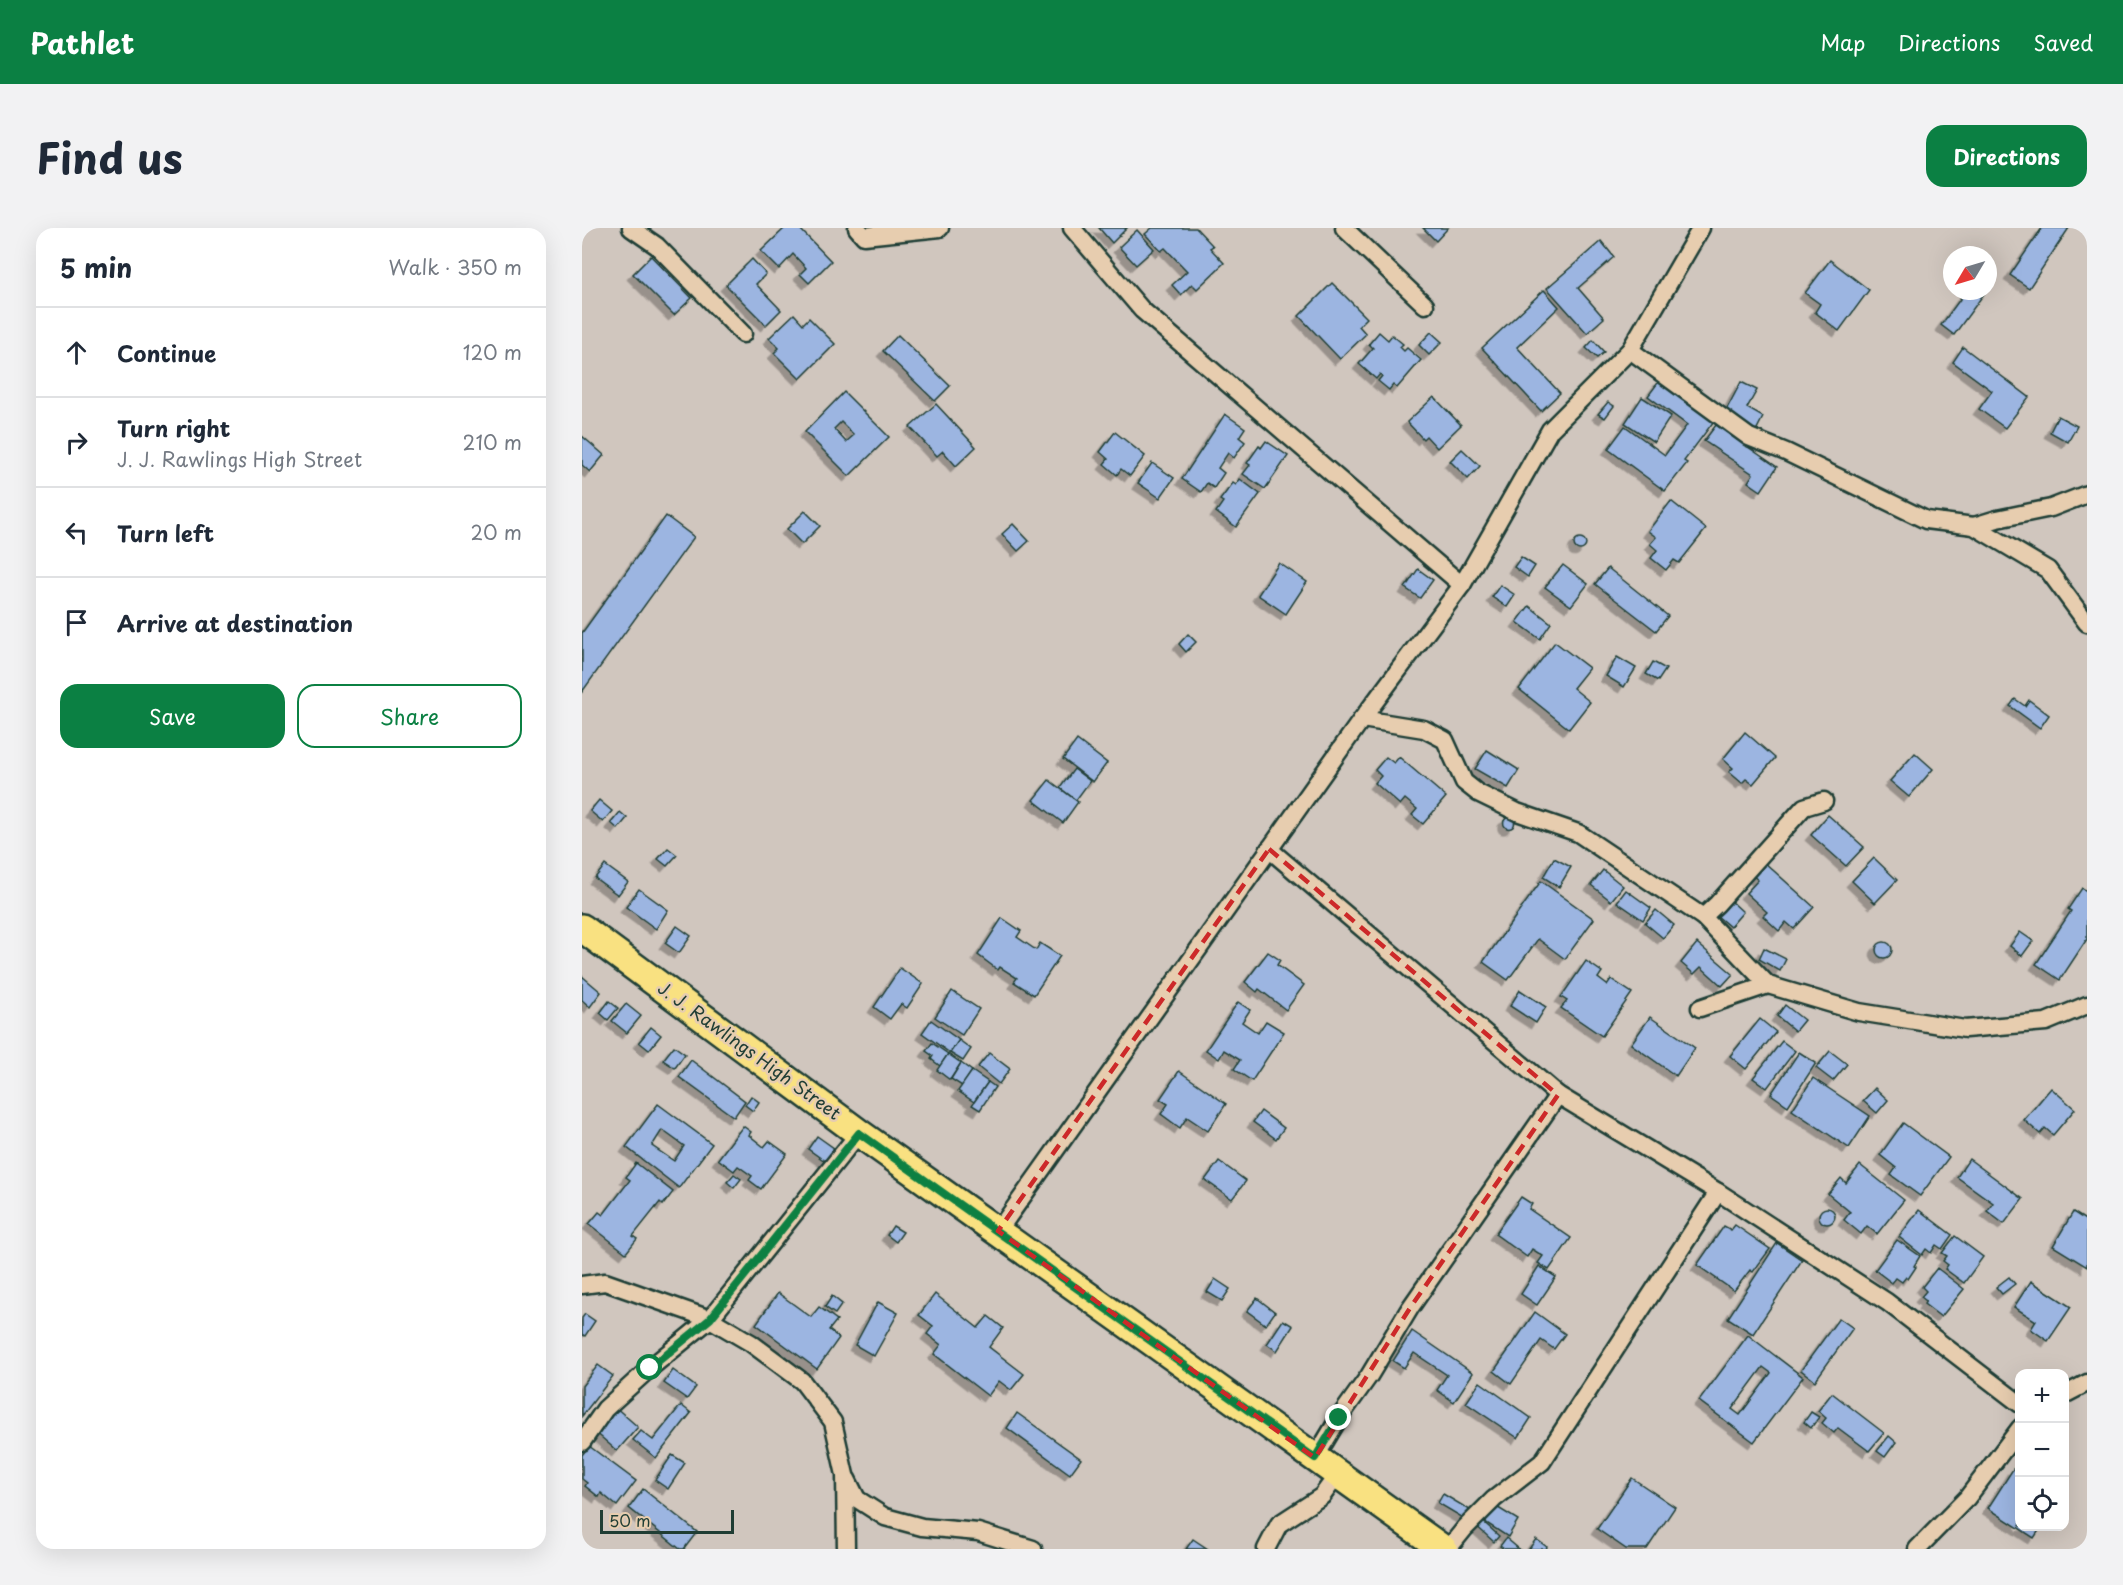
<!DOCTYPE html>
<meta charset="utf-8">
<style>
:root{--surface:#fff;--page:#f2f2f3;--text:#1f2937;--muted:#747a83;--line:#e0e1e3;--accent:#0b8043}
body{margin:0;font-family:"Playpen Sans",sans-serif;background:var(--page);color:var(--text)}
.controls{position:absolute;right:18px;bottom:18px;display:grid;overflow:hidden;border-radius:12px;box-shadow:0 6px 24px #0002}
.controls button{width:54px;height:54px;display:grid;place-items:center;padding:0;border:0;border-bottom:2px solid var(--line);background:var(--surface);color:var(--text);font:30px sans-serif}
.compass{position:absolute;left:1361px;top:18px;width:54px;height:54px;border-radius:50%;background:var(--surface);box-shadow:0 6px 24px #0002;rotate:232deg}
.scale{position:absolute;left:18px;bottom:15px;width:134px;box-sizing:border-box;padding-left:6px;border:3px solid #1f3d34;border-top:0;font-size:16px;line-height:21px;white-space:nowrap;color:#1f3d34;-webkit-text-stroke:4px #e7cdaf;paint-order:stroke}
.stop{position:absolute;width:18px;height:18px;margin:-14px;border:4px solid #0b8043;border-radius:50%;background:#fff}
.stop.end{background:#0b8043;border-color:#fff;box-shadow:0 2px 6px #0008}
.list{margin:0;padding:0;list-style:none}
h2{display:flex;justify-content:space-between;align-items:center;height:78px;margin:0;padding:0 24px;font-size:26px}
h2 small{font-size:20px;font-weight:400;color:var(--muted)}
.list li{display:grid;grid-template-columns:39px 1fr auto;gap:18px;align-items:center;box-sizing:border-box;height:90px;padding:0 24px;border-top:2px solid var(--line)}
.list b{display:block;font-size:22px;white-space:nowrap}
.list p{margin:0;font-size:20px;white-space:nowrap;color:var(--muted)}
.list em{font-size:20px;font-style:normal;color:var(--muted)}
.actions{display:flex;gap:12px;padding:18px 24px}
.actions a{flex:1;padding:14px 0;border:2px solid var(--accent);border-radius:18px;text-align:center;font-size:21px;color:var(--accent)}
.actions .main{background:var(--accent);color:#fff}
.icon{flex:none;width:33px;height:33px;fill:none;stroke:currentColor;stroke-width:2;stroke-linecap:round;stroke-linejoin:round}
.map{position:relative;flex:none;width:1505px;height:1321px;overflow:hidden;border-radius:18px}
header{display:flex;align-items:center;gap:36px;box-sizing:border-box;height:84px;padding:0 30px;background:var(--accent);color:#fff}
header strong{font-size:28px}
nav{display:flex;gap:33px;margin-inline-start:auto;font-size:21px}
.intro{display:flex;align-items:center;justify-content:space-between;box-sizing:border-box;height:144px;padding:0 36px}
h1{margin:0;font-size:42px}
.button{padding:15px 27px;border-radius:18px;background:var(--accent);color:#fff;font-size:21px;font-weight:700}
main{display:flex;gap:36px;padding:0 36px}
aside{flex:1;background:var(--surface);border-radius:18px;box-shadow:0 6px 24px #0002}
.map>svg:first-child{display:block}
.building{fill:#9cb5e1;stroke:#1f3d34;stroke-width:1.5;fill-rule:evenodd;filter:url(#shadow)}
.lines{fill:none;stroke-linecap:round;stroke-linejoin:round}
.street-casing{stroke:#1f3d34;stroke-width:21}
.primary-casing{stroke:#1f3d34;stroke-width:32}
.street{stroke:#e7cdaf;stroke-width:16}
.primary{stroke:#f9e181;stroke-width:27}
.route{stroke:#0b8043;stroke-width:8}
.marked{fill:none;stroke:#cd2929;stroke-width:4.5;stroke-dasharray:12 8;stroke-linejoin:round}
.labels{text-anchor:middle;stroke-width:5;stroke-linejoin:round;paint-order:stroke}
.street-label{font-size:18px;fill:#1f3d34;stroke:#e7cdaf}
</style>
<header>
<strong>Pathlet</strong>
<nav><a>Map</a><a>Directions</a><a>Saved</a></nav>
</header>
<div class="intro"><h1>Find us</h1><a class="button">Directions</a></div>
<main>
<aside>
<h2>5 min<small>Walk · 350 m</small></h2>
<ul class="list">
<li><svg class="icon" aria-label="ahead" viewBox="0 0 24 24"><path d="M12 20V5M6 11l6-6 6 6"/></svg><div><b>Continue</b></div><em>120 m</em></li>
<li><svg class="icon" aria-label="right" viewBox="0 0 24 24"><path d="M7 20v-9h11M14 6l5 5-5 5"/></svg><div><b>Turn right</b><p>J. J. Rawlings High Street</p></div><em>210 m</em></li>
<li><svg class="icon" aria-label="left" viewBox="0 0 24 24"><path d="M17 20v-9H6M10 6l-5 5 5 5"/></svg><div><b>Turn left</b></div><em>20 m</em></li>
<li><svg class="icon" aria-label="arrive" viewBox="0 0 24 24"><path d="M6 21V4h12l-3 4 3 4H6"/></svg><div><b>Arrive at destination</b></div></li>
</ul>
<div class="actions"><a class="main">Save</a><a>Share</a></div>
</aside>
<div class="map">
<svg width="1505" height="1321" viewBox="0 0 1505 1321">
<defs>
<filter id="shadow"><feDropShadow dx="-5.5" dy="5.5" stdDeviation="0" flood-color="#0004"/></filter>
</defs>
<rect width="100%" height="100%" fill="#d0c6be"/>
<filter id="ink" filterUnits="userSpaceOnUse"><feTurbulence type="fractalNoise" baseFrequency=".0167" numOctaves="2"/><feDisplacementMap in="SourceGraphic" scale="12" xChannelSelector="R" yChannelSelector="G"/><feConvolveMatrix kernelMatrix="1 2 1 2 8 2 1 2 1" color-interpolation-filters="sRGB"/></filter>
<g filter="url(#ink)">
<!-- building -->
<g class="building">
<path d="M203 0H217L249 33 227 55 218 46 224 40 211 26 197 41 179 23Z"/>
<path d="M517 0H545L530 15Z"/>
<path d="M570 0H614L631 18 628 20 642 35 615 61 610 56 599 67 590 57 605 43 583 20 579 23 563 6Z"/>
<path d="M841 0H866L854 13Z"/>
<path d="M1460 0H1487L1447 60 1428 47Z"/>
<path d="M555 2 572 21 554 37 537 19Z"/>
<path d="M1019 13 1032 29 996 60 1022 90 1005 105 965 60Z"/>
<path d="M69 28 110 70 92 87 51 46Z"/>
<path d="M170 31 184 46 174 56 199 82 184 97 144 57Z"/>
<path d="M1248 32 1287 62 1257 103 1233 84 1238 76 1223 65Z"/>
<path d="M750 55 785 90 777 98 784 106 758 131 717 88Z"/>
<path d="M962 62 977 79 935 119 978 165 959 183 900 120Z"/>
<path d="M1384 63H1404L1372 107 1359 97Z"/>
<path d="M212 86 221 96 227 90 253 116 218 151 192 125 197 120 187 110Z"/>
<path d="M797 104 806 112 810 107 821 116 818 119 822 123 825 120 839 132 815 160 811 157 807 162 796 153 800 148 798 146 794 151 777 136 791 120 787 116Z"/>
<path d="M849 104 860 114 847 127 837 117Z"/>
<path d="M316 107 368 158 353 173 301 123Z"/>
<path d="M1011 112 1022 124 1015 130 1004 120Z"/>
<path d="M1381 119 1447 169 1423 200 1397 181 1410 163 1371 134Z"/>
<path d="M1078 152 1132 193 1102 233 1105 235 1083 263 1026 221 1043 198 1083 227 1105 197 1066 168Z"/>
<path d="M1159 154 1175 162 1165 180 1181 189 1173 205 1141 188Z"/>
<path d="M262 164 307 209 267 248 223 204ZM259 194 272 207 264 214 252 201Z"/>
<path d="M852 169 879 197 855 220 844 208 841 211 825 194Z"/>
<path d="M1060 169 1089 188 1072 214 1043 195Z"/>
<path d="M1026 174 1032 178 1023 190 1016 186Z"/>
<path d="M354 176 394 219 374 238 361 223 355 228 328 199Z"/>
<path d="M643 186 663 200 657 209 663 214 652 230 646 225 636 240 642 245 632 260 625 255 619 264 600 251Z"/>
<path d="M1476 188 1495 198 1486 214 1468 204Z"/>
<path d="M1134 197 1195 239 1179 263 1166 254 1171 246 1122 213Z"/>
<path d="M533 204 563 228 548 248 539 241 535 247 522 236 526 231 518 224Z"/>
<path d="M0 208 22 227 8 244 0 237Z"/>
<path d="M684 213 706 228 683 261 661 246 668 237 665 235 677 218 679 220Z"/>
<path d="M880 221 898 238 886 251 868 233Z"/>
<path d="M570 235 592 250 578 270 556 255Z"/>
<path d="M658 251 678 266 654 299 634 284 641 274 638 272 651 255 654 257Z"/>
<path d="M1089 273 1124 301 1097 335 1092 332 1084 342 1069 330 1075 322 1068 316 1074 309 1066 303Z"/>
<path d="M223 283 238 298 220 316 205 301Z"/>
<path d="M84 288 112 309 0 464V405Z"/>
<path d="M431 296 447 313 436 323 420 306Z"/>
<circle cx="998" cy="316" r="6"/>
<path d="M939 329 953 338 946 349 932 339Z"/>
<path d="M697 335 725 354 704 386 676 367Z"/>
<path d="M981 337 1006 356 989 378 963 359Z"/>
<path d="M1026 340 1086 388 1074 403 1013 356Z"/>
<path d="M836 341 851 352 838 370 823 360Z"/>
<path d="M918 357 933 367 925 379 910 369Z"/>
<path d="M947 378 969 395 958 411 935 394Z"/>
<path d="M606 406 614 414 604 424 597 416Z"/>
<path d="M973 414 1007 440 991 460 1008 474 987 501 937 461Z"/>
<path d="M1035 429 1054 440 1042 459 1024 448Z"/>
<path d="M1071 434 1084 441 1076 453 1064 446Z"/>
<path d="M1433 471 1443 478 1447 472 1467 487 1458 500 1428 478Z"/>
<path d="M1163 504 1193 530 1171 556 1164 551 1160 555 1147 544 1151 540 1141 531Z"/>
<path d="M495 512 525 535 511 554 481 531Z"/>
<path d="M905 522 937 542 926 560 893 541Z"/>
<path d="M1333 525 1351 541 1327 569 1308 553Z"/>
<path d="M804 529 812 535 817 529 864 569 841 596 830 587 835 581 823 571 818 577 793 555 799 548 793 542Z"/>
<path d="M492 541 508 553 494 572 478 560Z"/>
<path d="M467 552 496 574 481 595 451 572Z"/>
<path d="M17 572 30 583 21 594 8 583Z"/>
<path d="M38 584 45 590 36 601 29 595Z"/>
<path d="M1246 587 1282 619 1264 638 1229 607Z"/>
<circle cx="927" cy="595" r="5.5"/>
<path d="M86 620 95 627 85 638 76 631Z"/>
<path d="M972 630 989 639 977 659 961 649Z"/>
<path d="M1292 630 1315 652 1293 675 1270 653Z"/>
<path d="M1182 634 1232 679 1212 701 1204 694 1197 703 1181 688 1185 684 1164 665 1176 652 1170 647Z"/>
<path d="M23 637 46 654 36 667 13 650Z"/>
<path d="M1021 642 1041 658 1029 673 1009 657Z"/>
<path d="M959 653 1012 691 983 731 956 711 926 752 901 734Z"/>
<path d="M1500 660 1505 663V711L1478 752 1454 736 1489 683 1486 681Z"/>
<path d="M57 661 86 682 74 701 44 679Z"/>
<path d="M1044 662 1069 680 1061 692 1035 674Z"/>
<path d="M1148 672 1161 684 1148 699 1134 687Z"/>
<path d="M1074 682 1092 697 1081 710 1063 695Z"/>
<path d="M420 690 439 703 435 709 454 722 458 715 478 728 452 767 432 754 435 750 418 739 416 742 396 727Z"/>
<path d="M95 698 109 708 97 725 83 715Z"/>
<path d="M1438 704 1451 713 1440 728 1428 718Z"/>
<circle cx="1302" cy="722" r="8"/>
<path d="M1115 715 1151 746 1140 758 1119 739 1112 746 1099 735Z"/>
<path d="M1182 720 1204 731 1198 743 1177 731Z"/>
<path d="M686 724 698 732 695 737 722 757 704 782 677 761 675 764 663 754Z"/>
<path d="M1004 733 1020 744 1016 750 1025 757 1029 751 1050 765 1020 808 979 780 985 773 979 769Z"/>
<path d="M318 740 341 756 325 780 319 776 308 791 292 779Z"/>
<path d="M0 748 19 764 8 779 0 772Z"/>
<path d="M938 762 964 779 954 795 928 778Z"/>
<path d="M370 763 397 781 380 807 353 789Z"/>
<path d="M27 773 36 780 26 792 18 785Z"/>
<path d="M656 774 668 782 660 794 676 805 684 793 702 804 670 853 652 841 658 832 642 822 637 831 624 822Z"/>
<path d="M44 776 59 788 45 805 30 793Z"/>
<path d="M1203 777 1222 792 1213 803 1195 788Z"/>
<path d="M1068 789 1113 820 1094 848 1049 816Z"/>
<path d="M1178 791 1194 804 1164 841 1148 828Z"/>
<path d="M349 792 377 812 368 825 340 805Z"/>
<path d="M69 799 79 807 67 822 57 814Z"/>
<path d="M377 812 389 821 381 833 368 825Z"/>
<path d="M1200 813 1213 823 1185 860 1171 850Z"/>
<path d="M350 815 366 826 358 838 349 831 351 828 344 823Z"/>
<path d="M92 818 103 826 93 840 81 832Z"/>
<path d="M1248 823 1265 836 1251 853 1234 840Z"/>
<path d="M1217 824 1234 835 1206 878 1189 866Z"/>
<path d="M407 825 428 841 417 856 396 839Z"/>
<path d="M366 826 379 835 368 852 355 842Z"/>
<path d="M109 832 163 873 152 889 97 849Z"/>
<path d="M379 835 390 843 380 858 369 851Z"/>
<path d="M390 843 406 854 392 874 376 863Z"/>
<path d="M597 843 644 876 626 903 605 889 598 900 579 886 586 876 578 871Z"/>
<path d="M1231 850 1288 888 1267 920 1210 882Z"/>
<path d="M406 854 413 859 398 882 390 877Z"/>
<path d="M1293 860 1306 872 1295 885 1281 873Z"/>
<path d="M1469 860 1493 881 1471 907 1463 900 1458 906 1442 892Z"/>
<path d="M169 868 177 874 171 883 163 877Z"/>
<path d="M76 876 130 916 97 960 44 919ZM80 902 102 918 92 933 70 918Z"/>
<path d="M679 883 702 900 694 911 671 894Z"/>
<path d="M1321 895 1367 929 1338 968 1309 947 1314 940 1298 927Z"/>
<path d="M161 898 169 904 167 907 182 919 187 913 205 926 179 961 167 952 170 948 156 938 152 943 136 931Z"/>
<path d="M235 908 256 923 247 936 226 921Z"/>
<path d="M1387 931 1441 971 1422 996 1405 983 1411 975 1375 949Z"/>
<path d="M637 933 664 953 650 971 623 952Z"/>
<path d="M54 935 91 964 81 977 78 974 51 1008 55 1011 44 1025 7 996 17 984 21 987 48 952 44 949Z"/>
<path d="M1278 937 1322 972 1295 1006 1285 998 1279 1006 1262 992 1268 984 1246 966 1259 950 1264 955Z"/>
<path d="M152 946 159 951 152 960 145 954Z"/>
<path d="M939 969 950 976 947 981 989 1010 967 1042 956 1035 961 1028 950 1021 945 1029 913 1006Z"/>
<circle cx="1245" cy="988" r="8"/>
<path d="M1337 982 1370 1007 1360 1021 1354 1017 1349 1025 1344 1021 1340 1027 1317 1009Z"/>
<path d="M1491 984 1505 993V1039L1471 1018Z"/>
<path d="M1153 997 1188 1021 1171 1044 1168 1042 1152 1063 1115 1037 1142 998 1149 1002Z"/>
<path d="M311 998 321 1004 314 1014 305 1007Z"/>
<path d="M1373 1008 1401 1029 1382 1055 1363 1041 1366 1037 1361 1033 1365 1028 1360 1025Z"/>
<path d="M1315 1012 1338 1028 1332 1038 1334 1039 1326 1051 1324 1049 1320 1054 1314 1050 1310 1055 1293 1042Z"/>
<path d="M1195 1015 1220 1032 1171 1106 1146 1090Z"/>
<path d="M957 1038 974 1049 955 1077 939 1066Z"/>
<path d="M1355 1040 1382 1061 1359 1089 1342 1076 1344 1073 1339 1069 1344 1063 1340 1059Z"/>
<path d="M1427 1049 1433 1056 1420 1066 1414 1059Z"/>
<path d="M633 1051 648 1061 640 1073 625 1064Z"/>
<path d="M1449 1053 1489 1079 1466 1113 1449 1101 1454 1093 1432 1079Z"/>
<path d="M196 1065 229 1089 237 1079 255 1092 247 1102 257 1110 235 1141 174 1096Z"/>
<path d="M353 1066 396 1100 406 1088 421 1100 407 1119 442 1146 429 1162 417 1153 406 1168 352 1126 359 1117 345 1106 351 1098 337 1087Z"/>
<path d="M250 1068 260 1076 253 1086 243 1079Z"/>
<path d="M675 1070 693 1084 684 1097 665 1083Z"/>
<path d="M296 1074 316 1085 292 1128 273 1117Z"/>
<path d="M953 1084 983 1106 972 1121 959 1112 929 1156 912 1143Z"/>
<path d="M3 1086 13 1093 3 1108 0 1106V1090Z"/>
<path d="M1257 1090 1271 1100 1233 1153 1219 1142Z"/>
<path d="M701 1092 711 1098 695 1123 685 1116Z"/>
<path d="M830 1103 891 1145 872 1174 855 1162 865 1147 832 1125 822 1140 811 1133Z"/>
<path d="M1166 1107 1221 1149 1172 1214 1117 1173ZM1181 1139 1189 1145 1158 1187 1150 1181Z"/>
<path d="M16 1137 31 1148 0 1188V1158Z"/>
<path d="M91 1142 114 1159 105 1171 82 1155Z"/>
<path d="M898 1154 949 1190 936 1210 884 1175Z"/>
<path d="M1250 1165 1302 1205 1287 1223 1256 1200 1252 1205 1240 1195 1244 1190 1236 1183Z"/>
<path d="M99 1177 109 1185 74 1230 51 1212 59 1203 71 1212Z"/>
<path d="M32 1178 56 1199 35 1223 11 1202Z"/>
<path d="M1229 1184 1237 1189 1229 1200 1222 1194Z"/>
<path d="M435 1185 499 1231 488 1246 425 1200Z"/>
<path d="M1307 1208 1314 1214 1303 1229 1295 1223Z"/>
<path d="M7 1218 54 1253 35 1278 19 1265 17 1269 3 1258 5 1255 0 1251V1227Z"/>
<path d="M90 1227 103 1235 86 1261 73 1252Z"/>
<path d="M1431 1241 1438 1245V1298H1460L1452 1310 1406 1280Z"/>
<path d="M1050 1250 1093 1279 1065 1321H1044L1015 1301Z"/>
<path d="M61 1261 115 1304 102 1321H98L47 1280Z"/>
<path d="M861 1266 888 1282 883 1291 856 1275Z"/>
<path d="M913 1278 936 1292 926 1309 903 1294Z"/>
<path d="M896 1289 917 1308 912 1314 891 1295Z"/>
<path d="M924 1310 937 1321H922L918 1318Z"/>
<path d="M611 1311 626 1321H604Z"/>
<path d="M954 1311 965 1319 964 1321H947Z"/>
</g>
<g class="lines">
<!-- street casing -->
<g class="street-casing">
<g id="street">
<path d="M49 0 75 18 161 106"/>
<path d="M275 0 282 8 358 0"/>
<path d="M490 0 560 82 880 357"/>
<path d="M762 0 843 77"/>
<path d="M1048 122 1167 209 1204 224 1344 292 1392 298 1466 342 1505 395"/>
<path d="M1392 298 1415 291 1469 280 1505 266"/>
<path d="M780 491 842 501 863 512 882 554 896 565 935 584 996 605 1121 689 1186 757"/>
<path d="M687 621 976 867 1136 964 1305 1074 1438 1176"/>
<path d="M1121 689 1135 676 1222 579 1242 573"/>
<path d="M1118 780 1186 757 1277 784 1383 801 1464 794 1505 777"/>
<path d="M416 1003 780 491 880 357 968 202 1048 122 1119 0"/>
<path d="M0 1057 23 1054 128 1091 169 1115 220 1153 251 1194 263 1247 264 1321"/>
<path d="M1482 1167 1505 1155"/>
<path d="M0 1214 23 1181 68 1140 128 1091 277 905"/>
<path d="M733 1230 757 1190 787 1148 828 1080 976 867"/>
<path d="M265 1251 275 1271 303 1289 340 1299 396 1304 451 1321"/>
<path d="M684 1321 697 1296 740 1268 756 1246"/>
<path d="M866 1321 883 1300 912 1271 960 1234 1136 964"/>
<path d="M1335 1321 1385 1270 1438 1200"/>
</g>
</g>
<!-- primary casing -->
<g class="primary-casing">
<path id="primary" d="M0 700 277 905 861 1321"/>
</g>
<!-- street -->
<use href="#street" class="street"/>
<!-- primary -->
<use href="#primary" class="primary"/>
</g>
</g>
<g class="lines" filter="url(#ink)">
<!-- route -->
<path class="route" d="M68 1140 128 1091 277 905 733 1230 757 1190"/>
</g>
<!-- marked area -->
<path class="marked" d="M687 621 976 867 828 1080 733 1230 416 1003Z"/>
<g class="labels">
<!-- street labels -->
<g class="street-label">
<text transform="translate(167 823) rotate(36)" y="6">J. J. Rawlings High Street</text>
</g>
</g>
</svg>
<div class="controls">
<button>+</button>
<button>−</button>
<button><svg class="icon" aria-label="locate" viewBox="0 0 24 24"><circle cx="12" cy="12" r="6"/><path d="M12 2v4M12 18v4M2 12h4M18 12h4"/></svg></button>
</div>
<svg class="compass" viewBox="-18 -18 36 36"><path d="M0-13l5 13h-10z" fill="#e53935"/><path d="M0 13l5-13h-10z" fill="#747a83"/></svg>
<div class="scale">50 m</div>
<div class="stop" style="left:68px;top:1140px"></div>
<div class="stop end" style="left:757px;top:1190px"></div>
</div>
</main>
